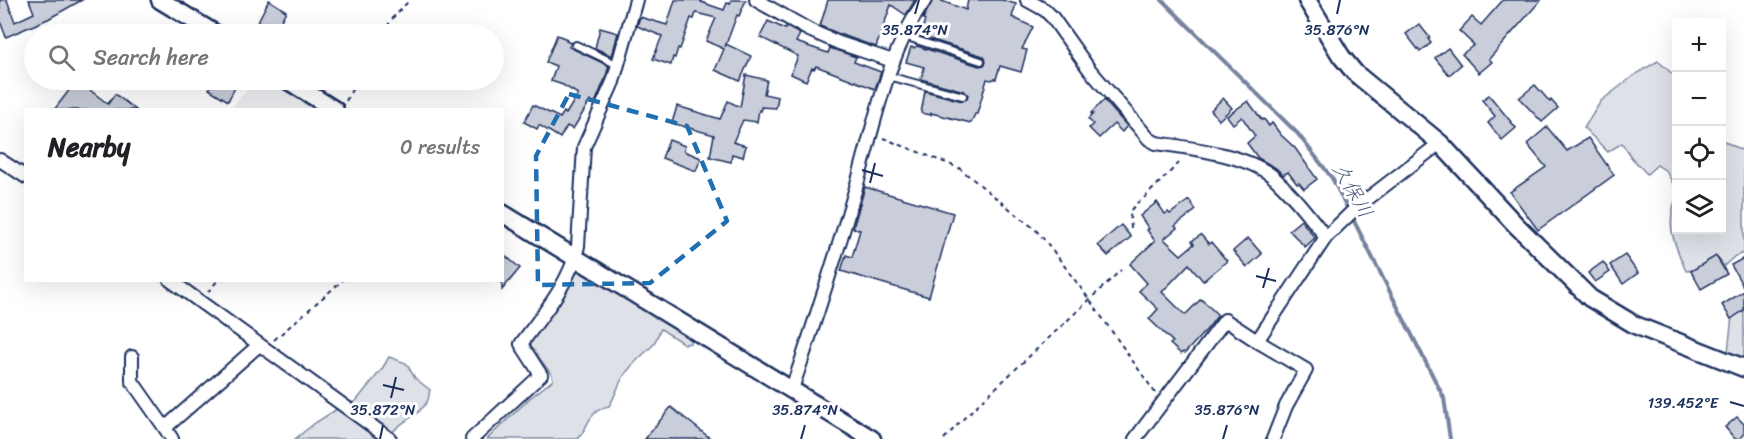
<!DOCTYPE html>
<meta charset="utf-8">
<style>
:root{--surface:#fff;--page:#f6f6f6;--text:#202124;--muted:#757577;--line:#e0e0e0}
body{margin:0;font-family:Sriracha,"Klee One",sans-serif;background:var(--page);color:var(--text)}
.controls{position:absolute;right:18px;top:18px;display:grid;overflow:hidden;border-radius:0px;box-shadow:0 6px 24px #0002}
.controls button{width:54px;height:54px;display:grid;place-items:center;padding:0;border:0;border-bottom:2px solid var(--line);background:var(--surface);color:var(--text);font:30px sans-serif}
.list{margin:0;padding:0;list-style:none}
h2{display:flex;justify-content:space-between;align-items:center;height:78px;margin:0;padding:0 24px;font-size:26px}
h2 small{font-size:20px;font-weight:400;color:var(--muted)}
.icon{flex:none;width:33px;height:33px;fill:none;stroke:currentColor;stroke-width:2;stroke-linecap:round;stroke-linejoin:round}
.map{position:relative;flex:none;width:1744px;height:439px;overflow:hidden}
.search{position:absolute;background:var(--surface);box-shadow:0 6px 24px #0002;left:24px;top:24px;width:480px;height:66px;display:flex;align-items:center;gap:15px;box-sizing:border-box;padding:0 21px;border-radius:33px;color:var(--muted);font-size:22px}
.panel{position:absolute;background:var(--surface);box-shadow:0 6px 24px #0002;left:24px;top:108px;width:480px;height:174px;border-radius:0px}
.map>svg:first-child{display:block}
.built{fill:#eff0f4}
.green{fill:#dee1e7;stroke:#7c88a2;stroke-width:1.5}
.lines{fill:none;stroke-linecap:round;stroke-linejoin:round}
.stream{stroke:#77839f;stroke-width:4}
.building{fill:#caceda;stroke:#1b2f5e;stroke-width:1.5}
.lane-casing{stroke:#1b2f5e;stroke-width:10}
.street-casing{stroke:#1b2f5e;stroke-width:16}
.secondary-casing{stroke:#1b2f5e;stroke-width:21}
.path{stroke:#1b2f5e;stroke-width:2;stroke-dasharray:4.5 4.5;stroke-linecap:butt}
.lane{stroke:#fff;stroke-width:6}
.street{stroke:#fff;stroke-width:12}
.secondary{stroke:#fff;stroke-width:16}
.marked{fill:none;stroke:#1f6fb2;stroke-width:4.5;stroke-dasharray:12 8;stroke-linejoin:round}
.ticks{fill:none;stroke:#1b2f5e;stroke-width:2}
.labels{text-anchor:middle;stroke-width:6;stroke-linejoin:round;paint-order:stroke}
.water-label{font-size:20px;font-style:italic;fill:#49597e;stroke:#fff}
.ticks-label{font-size:15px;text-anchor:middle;fill:#1b2f5e;stroke:#fff;stroke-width:6;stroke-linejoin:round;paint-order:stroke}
</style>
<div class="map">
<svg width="1744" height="439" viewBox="0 0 1744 439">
<rect width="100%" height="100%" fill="#fff"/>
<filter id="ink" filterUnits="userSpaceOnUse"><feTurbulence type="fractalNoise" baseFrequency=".0167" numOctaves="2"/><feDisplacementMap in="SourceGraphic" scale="12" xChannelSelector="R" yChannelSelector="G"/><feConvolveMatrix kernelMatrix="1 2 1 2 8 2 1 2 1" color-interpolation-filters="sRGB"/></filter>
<g filter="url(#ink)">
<!-- built -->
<path class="built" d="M256 80H274L321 109 229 110Z"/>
<!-- green -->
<g class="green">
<path d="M1658 61 1676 77V189L1666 171 1657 165 1647 174 1631 157 1622 143 1608 152 1584 128 1601 101 1636 74Z"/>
<path d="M1722 140 1741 150 1744 148V253L1735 256 1724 266 1718 258 1695 270 1686 271C1675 245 1665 226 1676 199V230H1722Z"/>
<path d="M576 269 591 275 608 285 627 300 665 320 693 339 691 343 684 344 661 329C657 335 656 342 652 346 641 357 629 366 622 379 617 388 615 397 609 406 589 410 589 426 578 439H487L530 398 553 380 552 375 531 347 532 339Z"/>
<path d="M1744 310V360L1728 352 1732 316Z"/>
<path d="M389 357 406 363 415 378 430 390C429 394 429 397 428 400 420 417 395 422 389 439H295L315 423 337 409 356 401 382 369Z"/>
</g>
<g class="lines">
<!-- stream -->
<path class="stream" d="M1162 0 1298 134 1332 178 1444 398 1450 439"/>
</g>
<!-- building -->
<g class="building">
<path d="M0 0H7L15 22 34 13 29 0H82L48 19 6 37 0 21Z"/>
<path d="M269 0 286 11 275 32 257 23Z"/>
<path d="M675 0H702L701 2 724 10 727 3 730 4 731 0H746L739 16 737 15 725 47 726 44 751 56 740 81 715 70 724 49 706 41 716 18 696 13 694 19 691 18 680 49 678 48 675 58 673 57 671 65 653 59 662 36 637 26 640 17 667 25Z"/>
<path d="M828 0H915L906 15 891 5 876 47 842 35 820 26Z"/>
<path d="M933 0H939L966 10 968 0H1002L1016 4 1012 17 1033 27 1022 49 1027 50 1021 72 1000 66 996 79H993L992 80 987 79 977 114H975L971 123 931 113V115L921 113 925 91 962 101 967 99 968 95 964 91 921 79 924 67 906 62 911 47 914 48 917 46 979 66 984 65 986 62 985 58 983 56 920 36 925 20 923 19Z"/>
<path d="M1503 0H1541L1489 59 1492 62 1479 73 1462 54 1474 45 1459 31 1472 17 1481 25Z"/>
<path d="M768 21 785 29 787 27 800 34 796 42 828 53 830 48 856 57 854 62 881 72 875 89 816 66 814 69 812 68 806 81 791 74 798 56 760 37Z"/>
<path d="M1419 24 1430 38 1428 39 1431 43 1420 52 1406 34Z"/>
<path d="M600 28 618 33 612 56 595 48Z"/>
<path d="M557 35 567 39 566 41 571 43 569 47 609 66 605 79 595 103 590 101 573 129 567 126 560 138 539 125 537 129 524 122 533 105 560 118 564 112 566 114 578 94 563 85 551 81 556 66 546 62Z"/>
<path d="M1448 48 1461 65 1449 75 1435 58Z"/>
<path d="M746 75 767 80 764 94 778 97 776 108 761 107V111L759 110 757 122 743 120 733 142 746 146 743 157 732 154 731 162 710 157 714 135 672 123 677 106 720 119 728 101 740 107Z"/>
<path d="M77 80 108 104 115 94 136 110H54Z"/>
<path d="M215 80H239L228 101 209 89Z"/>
<path d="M1535 85 1550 102 1551 100 1558 108 1542 122 1519 98Z"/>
<path d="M1489 95 1516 128 1502 140 1488 123 1495 116 1482 100Z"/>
<path d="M1223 98 1232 108 1219 120 1211 110Z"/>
<path d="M1104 100 1127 126 1122 132 1114 124 1099 138 1089 128 1093 124 1088 119 1093 114 1091 113Z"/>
<path d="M1248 101 1262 120 1264 119 1269 126 1272 123 1281 135 1295 148 1317 179 1304 189 1299 183 1297 184 1288 172 1283 175 1276 168 1258 158 1247 143 1255 136 1242 117 1233 124 1227 116Z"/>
<path d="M1547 127 1567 151 1588 138 1614 175 1538 230 1510 192 1546 167 1527 144Z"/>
<path d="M669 140 685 146 684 151 701 158 696 171 662 158Z"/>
<path d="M865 187 953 213 929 297 841 271 846 255 852 257 860 230 853 228Z"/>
<path d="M1189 200 1196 210 1175 226 1177 228 1164 239 1181 255 1194 244 1192 241 1201 235 1209 244 1211 242 1227 261 1203 281 1189 264 1162 292 1185 315 1201 299 1218 315 1208 328 1185 353 1183 352 1181 354 1170 344 1173 342 1149 319 1158 309 1139 291 1147 283 1130 264 1155 241 1147 230 1149 229 1140 216 1157 202 1165 214 1168 212 1170 214Z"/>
<path d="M1301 220 1315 238 1305 247 1289 230Z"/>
<path d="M1121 225 1131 237 1108 256 1098 245Z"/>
<path d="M1248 238 1262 254 1247 267 1233 251Z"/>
<path d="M502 253 520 268 502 290Z"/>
<path d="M1625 255 1638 273 1623 284 1610 265Z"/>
<path d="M1716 256 1727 274 1701 289 1691 271Z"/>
<path d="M1744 258V288L1731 265Z"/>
<path d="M1603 262 1610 272 1595 282 1588 273Z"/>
<path d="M1744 291V310L1731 319 1722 305Z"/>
<path d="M671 407 711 439H645Z"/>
<path d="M1737 417 1744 424V435L1739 439H1735L1725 427Z"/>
</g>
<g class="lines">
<!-- lane casing -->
<g class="lane-casing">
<g id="lane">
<path d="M904 36 981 61"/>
<path d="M576 45 618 65"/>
<path d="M888 76 963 96"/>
</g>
</g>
<!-- street casing -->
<g class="street-casing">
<g id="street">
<path d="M756 0 809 30 839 43 893 61"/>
<path d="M1027 0 1045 10 1052 17 1089 69 1149 139 1156 143C1190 148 1243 154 1271 175 1292 193 1309 216 1326 237"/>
<path d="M0 160 26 177"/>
<path d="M170 280 390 439"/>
<path d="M1257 341 1326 237 1357 207 1440 143"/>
<path d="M132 357V381L165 428"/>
<path d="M792 389C815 321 837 253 857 184 875 122 887 54 925 0"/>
<path d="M172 439 165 428 259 345"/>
<path d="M472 439 541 375 521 344C543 314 570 283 578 246L584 147 613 82 636 0"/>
<path d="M1135 439 1225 320 1257 341 1306 370 1286 406 1273 439"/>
</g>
</g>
<!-- secondary casing -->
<g class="secondary-casing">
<g id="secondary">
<path d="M160 0 216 34"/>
<path d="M1307 0 1341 56 1355 73 1440 143 1515 224 1590 298 1635 325 1744 368"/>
<path d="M287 80 335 110"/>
<path d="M502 213 872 439"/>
</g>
</g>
<!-- path -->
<g class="path">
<path d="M382 34 395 15 410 0"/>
<path d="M346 101 357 80"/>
<path d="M883 138 959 168 1036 230 1051 248 1089 299 1156 394"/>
<path d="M1131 228 1130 217 1131 210 1137 203 1145 197 1182 160"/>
<path d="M208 292 218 280"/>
<path d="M274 340 343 280"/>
<path d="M944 439 969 413 1121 270"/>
</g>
<!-- lane -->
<use href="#lane" class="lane"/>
<!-- street -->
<use href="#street" class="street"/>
<!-- secondary -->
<use href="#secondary" class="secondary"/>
</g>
</g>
<!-- marked area -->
<path class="marked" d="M569 94 687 126 727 221 650 283 538 285 536 156Z"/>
<!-- ticks -->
<path class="ticks" d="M915 14 919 0M1337 14 1340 0M862 170 883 176M870 183 875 163M1256 276 1276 281M1263 288 1269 268M383 385 404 390M391 398 396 377M1730 402 1744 406M380 439 383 425M801 439 805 425M1223 439 1227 425"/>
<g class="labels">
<!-- water labels -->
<g class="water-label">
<text transform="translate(1353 190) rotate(60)" y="7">久保川</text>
</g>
</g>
<g class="ticks-label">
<text x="915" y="35">35.874°N</text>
<text x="1337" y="35">35.876°N</text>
<text x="1683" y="408">139.452°E</text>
<text x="383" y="415">35.872°N</text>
<text x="805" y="415">35.874°N</text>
<text x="1227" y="415">35.876°N</text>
</g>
</svg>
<div class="controls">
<button>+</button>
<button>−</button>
<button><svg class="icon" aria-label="locate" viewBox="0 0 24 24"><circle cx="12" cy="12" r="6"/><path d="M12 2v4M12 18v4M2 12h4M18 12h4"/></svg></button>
<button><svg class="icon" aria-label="layers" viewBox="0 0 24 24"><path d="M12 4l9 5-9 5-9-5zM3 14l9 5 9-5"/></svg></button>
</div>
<div class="search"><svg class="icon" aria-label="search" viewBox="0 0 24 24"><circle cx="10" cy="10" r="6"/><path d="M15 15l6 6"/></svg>Search here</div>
<section class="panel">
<h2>Nearby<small>0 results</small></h2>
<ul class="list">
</ul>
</section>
</div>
